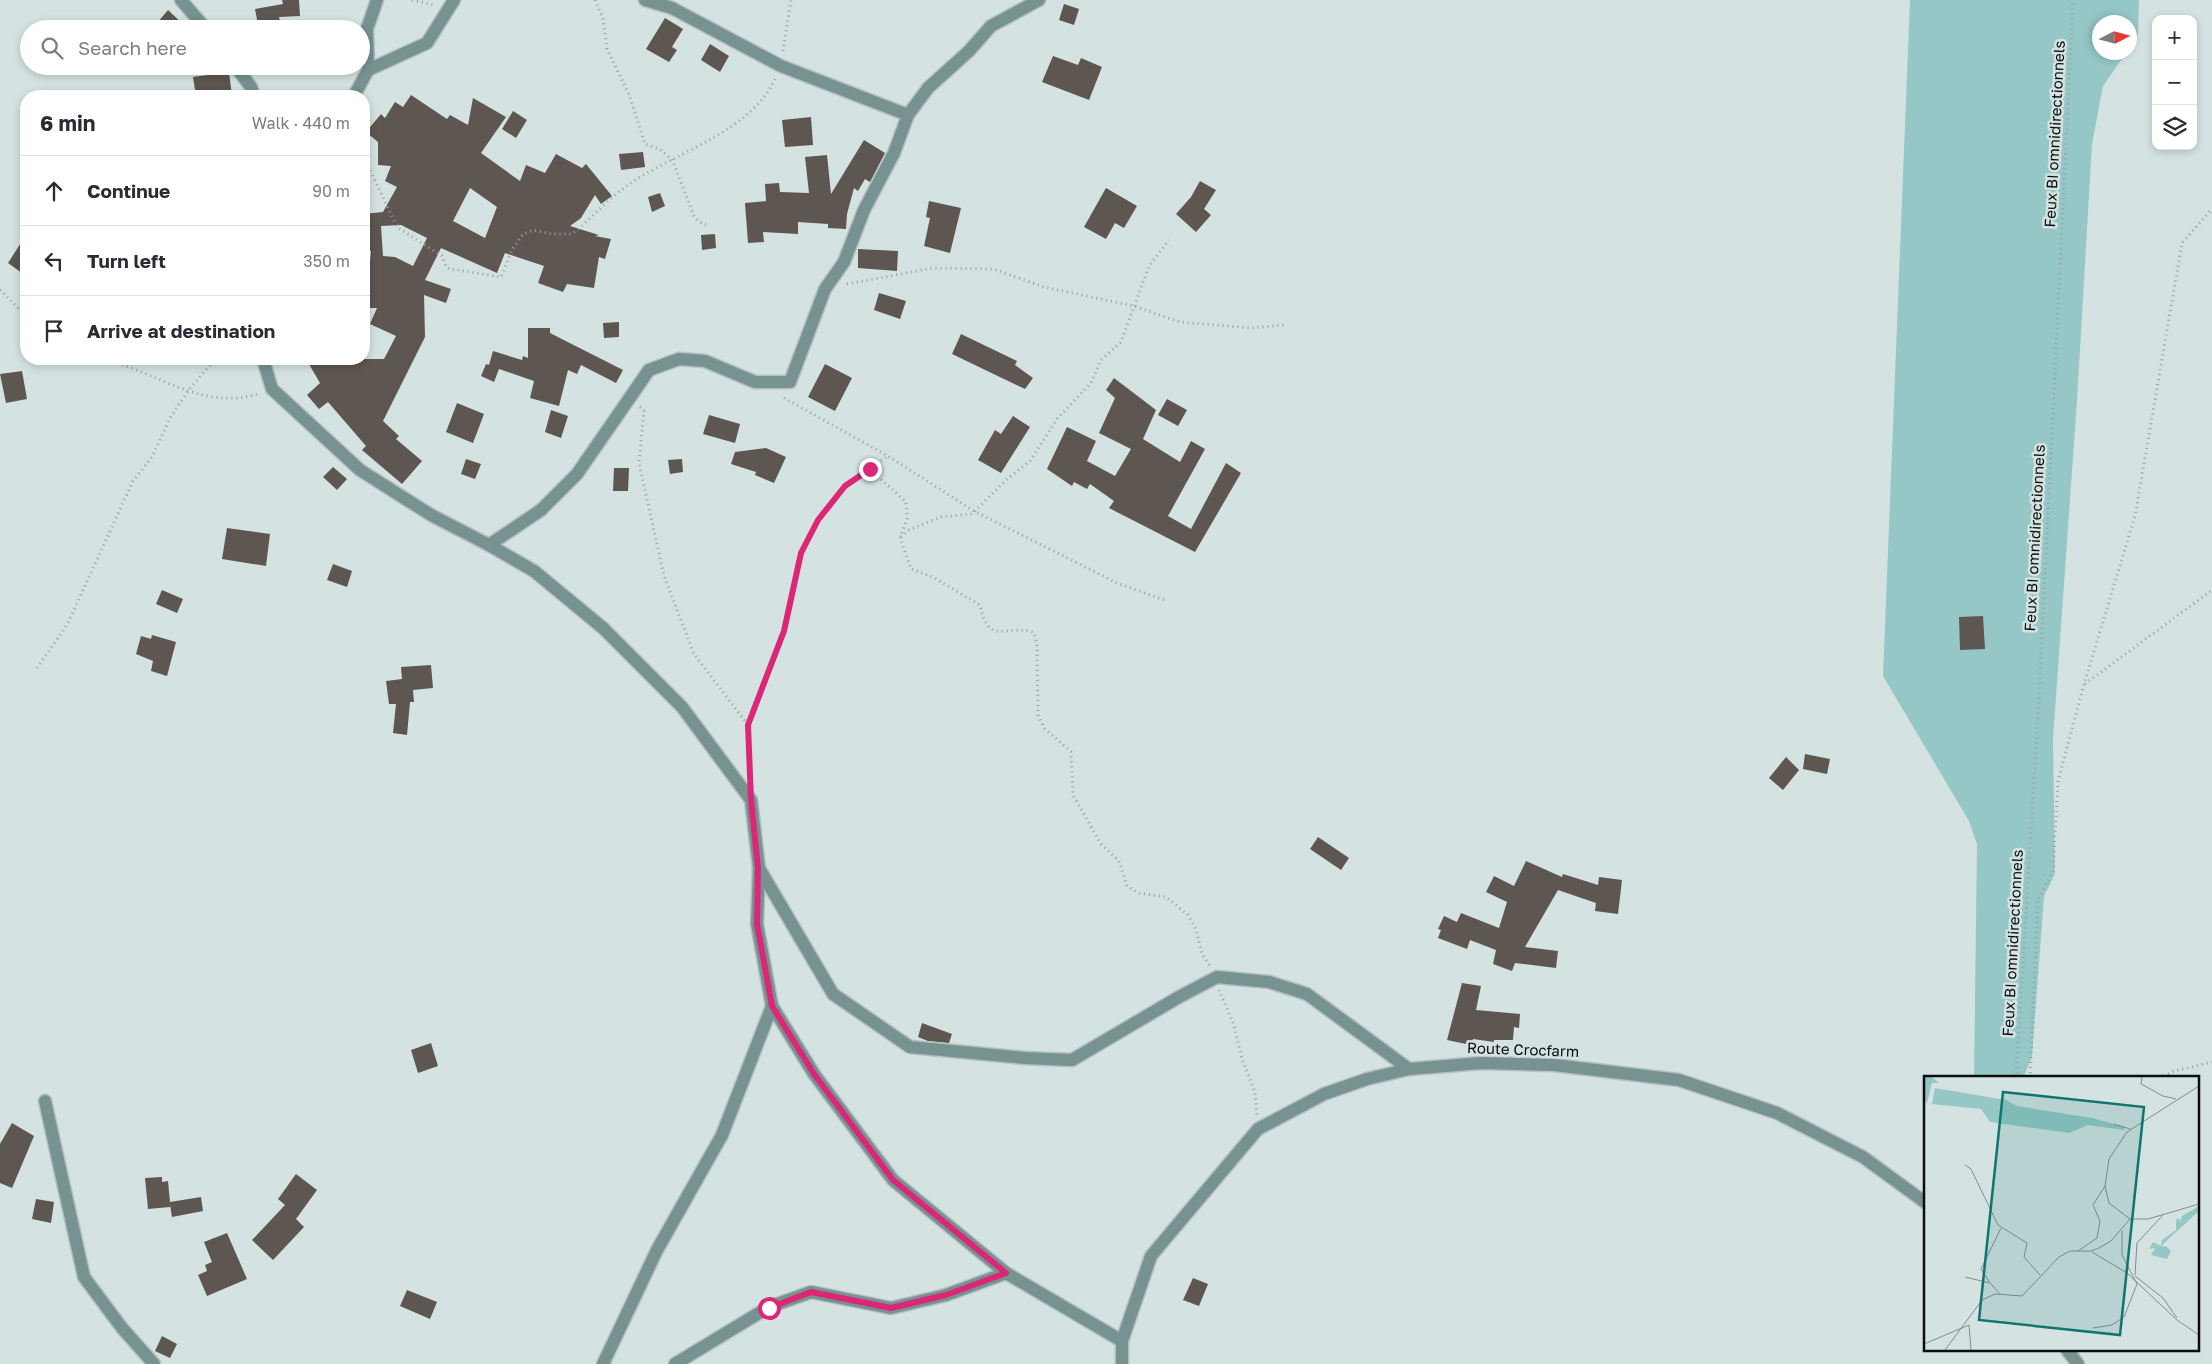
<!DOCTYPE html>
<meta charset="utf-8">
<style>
:root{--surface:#fff;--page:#f7f7f7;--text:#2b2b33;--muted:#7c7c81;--line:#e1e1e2}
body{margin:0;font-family:"Golos Text",sans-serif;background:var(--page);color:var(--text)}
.controls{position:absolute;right:15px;top:15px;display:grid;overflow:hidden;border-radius:10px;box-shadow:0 2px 8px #0003}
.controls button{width:45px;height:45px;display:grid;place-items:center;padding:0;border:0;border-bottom:1px solid var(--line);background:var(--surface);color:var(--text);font:25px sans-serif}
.compass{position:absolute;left:2092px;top:15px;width:45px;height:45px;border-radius:50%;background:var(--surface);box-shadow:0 2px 8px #0003;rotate:84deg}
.stop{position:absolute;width:15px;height:15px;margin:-11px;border:4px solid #db2777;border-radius:50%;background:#fff}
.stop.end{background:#db2777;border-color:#fff;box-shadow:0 1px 5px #0008}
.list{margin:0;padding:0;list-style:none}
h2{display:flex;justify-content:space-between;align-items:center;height:65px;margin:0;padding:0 20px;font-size:21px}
h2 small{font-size:16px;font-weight:400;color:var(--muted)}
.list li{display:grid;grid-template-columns:32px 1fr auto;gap:15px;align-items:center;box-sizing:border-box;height:70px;padding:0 20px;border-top:1px solid var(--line)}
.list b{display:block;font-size:19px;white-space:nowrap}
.list em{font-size:16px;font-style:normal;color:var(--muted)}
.icon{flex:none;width:28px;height:28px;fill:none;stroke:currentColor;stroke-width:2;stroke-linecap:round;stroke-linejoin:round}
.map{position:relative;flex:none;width:2212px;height:1364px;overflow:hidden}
.search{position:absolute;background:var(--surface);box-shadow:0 2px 8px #0003;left:20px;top:20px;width:350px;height:55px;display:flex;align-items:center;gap:12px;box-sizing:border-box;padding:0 18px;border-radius:28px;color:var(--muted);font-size:19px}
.panel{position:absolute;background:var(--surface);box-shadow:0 2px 8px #0003;left:20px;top:90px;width:350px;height:275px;border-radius:20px}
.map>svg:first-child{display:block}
.green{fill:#95c7c6}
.building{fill:#5e5650;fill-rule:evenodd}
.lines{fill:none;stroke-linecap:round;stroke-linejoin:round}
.minor-casing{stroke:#b5c0c0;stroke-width:15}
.tertiary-casing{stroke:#b5c0c0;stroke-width:15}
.path{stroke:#97a1a1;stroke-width:3;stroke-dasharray:1 4;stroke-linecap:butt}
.minor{stroke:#769291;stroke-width:12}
.tertiary{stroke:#769291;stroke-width:12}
.route{stroke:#db2777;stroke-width:6}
.labels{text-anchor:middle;stroke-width:5;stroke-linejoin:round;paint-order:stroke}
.street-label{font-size:15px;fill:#0a0e0e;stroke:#d5e2e2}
.inset-road{fill:none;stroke:#848d8d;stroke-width:1}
.view{fill:#0f766e;fill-opacity:0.15;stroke:#0f766e;stroke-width:2.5}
.inset-edge{fill:none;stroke:#0a0e0e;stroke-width:2.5}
</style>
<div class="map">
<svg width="2212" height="1364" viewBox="0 0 2212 1364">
<rect width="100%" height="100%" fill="#d5e2e2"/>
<!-- green -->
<path class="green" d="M1910 0H2139L2138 35 2130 47V22H2100V52L2126 53 2103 86 2092 144 2077 401 2053 739 2055 874 2044 896 2032 1057 2023 1078H1974L1977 844 1969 821 1883 676Z"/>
<!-- building -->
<g class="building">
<path d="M282 0H299L300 16 279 17 280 21 258 25 255 9 283 4Z"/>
<path d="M1064 4 1079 9 1074 25 1059 20Z"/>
<path d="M168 10 188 29H152Z"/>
<path d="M665 18 683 29 672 47 677 50 669 62 646 49Z"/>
<path d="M710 44 729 56 720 72 701 60Z"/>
<path d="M1053 56 1078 65 1081 58 1102 67 1089 100 1042 82Z"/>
<path d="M229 72 232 96H196L193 77Z"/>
<path d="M411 95 447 119 450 115 468 125 473 98 506 117 481 153 520 181 526 165 545 173 556 154 582 168 586 164 612 196 601 204 595 195 581 218 570 226 599 235 595 236 611 239 605 259 599 257 594 288 567 284 563 292 538 283 544 266 505 253 497 273 441 248 425 280 451 289 446 303 424 295 425 337 383 421 399 436 396 439 422 461 402 484 362 450 366 446 328 402 319 409 307 395 320 383 306 359H384L396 336 370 324 377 308H364V289H367L371 251H364V214L383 212 397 187 385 181 391 166 378 165V142L366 132 381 114 385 118 395 102 403 107ZM470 188 497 207 485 238 453 221ZM401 225 427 238 413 266 395 257 383 256 381 226Z"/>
<path d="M513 111 527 120 516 138 502 129Z"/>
<path d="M811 117 813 145 785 147 782 120Z"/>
<path d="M864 140 885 153 870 182 865 179 858 191 854 188 847 214 846 229 828 228V224L798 222V234L763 232 764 242 748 243 745 203 766 201 765 184 779 183 780 192 809 193 805 157 827 155 831 194Z"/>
<path d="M643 152 645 167 621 170 619 154Z"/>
<path d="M1200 181 1216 190 1204 209 1211 215 1196 232 1176 214 1191 197Z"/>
<path d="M1106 188 1137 206 1124 228 1115 223 1106 239 1084 227Z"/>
<path d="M660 193 665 206 652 212 648 197Z"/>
<path d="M929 201 961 208 950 253 924 246 930 218 926 217Z"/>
<path d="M715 234 716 248 702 250 701 235Z"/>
<path d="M26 235V276L8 263Z"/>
<path d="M858 249 898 251 897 271 858 268Z"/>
<path d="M879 293 906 301 900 319 874 310Z"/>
<path d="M619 322V337L604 338 603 323Z"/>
<path d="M528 328H550V333L623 370 616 383 581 365 577 374 568 370 559 406 530 398 534 381 499 369 494 382 481 376 486 364 489 365 493 351 522 360 523 356 528 358Z"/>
<path d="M961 334 1017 361 1015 365 1033 378 1025 389 952 354Z"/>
<path d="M825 364 852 378 835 411 808 397Z"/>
<path d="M22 371 27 399 6 403 0 374Z"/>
<path d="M1114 378 1156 410 1143 439 1180 462 1191 441 1205 449 1168 516 1191 529 1226 463 1241 473 1195 552 1109 508 1114 501 1090 484 1087 489 1074 482 1072 486 1047 469 1067 427 1096 441 1087 461 1115 476 1131 449 1099 433 1115 398 1106 390Z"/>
<path d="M1167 399 1187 410 1178 426 1158 415Z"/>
<path d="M457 403 484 414 473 443 446 432Z"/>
<path d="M551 410 568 416 561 438 545 432Z"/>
<path d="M709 415 740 424 735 443 703 434Z"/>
<path d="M1013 416 1030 427 1001 473 978 460 995 430 1001 434Z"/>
<path d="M766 448 786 457 774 483 755 475 756 472 731 464 735 452Z"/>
<path d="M466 459 481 464 475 479 461 474Z"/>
<path d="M682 459 683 472 670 474 668 460Z"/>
<path d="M333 467 347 479 337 490 323 477Z"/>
<path d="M614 468H629L628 491H613Z"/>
<path d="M227 528 270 534 266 566 222 559Z"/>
<path d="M333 564 352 571 347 587 327 580Z"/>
<path d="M162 590 183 599 177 613 156 604Z"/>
<path d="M1983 616 1985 649 1960 650 1959 617Z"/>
<path d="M152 635 176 642 167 676 151 671 153 661 136 654 141 636 151 639Z"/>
<path d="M431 665 433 688 413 690 414 702H410L407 735 393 733 396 704H389L386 681 402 679 401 667Z"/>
<path d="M1805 754 1830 759 1827 774 1803 769Z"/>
<path d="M1786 757 1799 770 1783 790 1769 778Z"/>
<path d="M1318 837 1349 858 1341 870 1310 849Z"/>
<path d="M1526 861 1562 877 1563 874 1598 885 1599 877 1622 880 1618 914 1595 911 1596 903 1558 890 1525 947 1558 951 1556 968 1515 963 1512 971 1493 964 1496 950 1470 940 1467 949 1438 938 1441 930 1438 929 1444 916 1457 922 1461 913 1499 928 1507 902 1486 892 1494 876 1514 886Z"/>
<path d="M1462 983 1481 986 1476 1010 1520 1014 1519 1028 1514 1027 1513 1040H1494V1042L1473 1039 1471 1045 1447 1040Z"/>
<path d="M922 1023 952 1034 949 1043 928 1041 918 1037Z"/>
<path d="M431 1043 438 1066 418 1073 411 1050Z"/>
<path d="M12 1123 34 1136 12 1188 0 1183V1144Z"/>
<path d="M296 1174 317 1190 296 1219 304 1227 273 1260 252 1240 285 1205 278 1199Z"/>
<path d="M162 1177V1182L168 1181 170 1202 201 1197 203 1211 172 1217 170 1205V1207L148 1209 145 1178Z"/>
<path d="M36 1199 54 1202 51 1223 32 1219Z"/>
<path d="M227 1233 247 1279 207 1296 198 1275 207 1271 205 1265 212 1262 204 1242Z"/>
<path d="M1193 1278 1208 1284 1199 1306 1183 1300Z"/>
<path d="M407 1290 437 1302 430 1319 400 1306Z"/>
<path d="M162 1336 177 1344 170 1358 155 1351Z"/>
</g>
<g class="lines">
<!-- minor casing -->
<g class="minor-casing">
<g id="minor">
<path d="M181 0 206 29"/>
<path d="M645 0 672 8 781 66 908 115"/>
<path d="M235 66 251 87 254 96"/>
<path d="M368 70 427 43 454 0"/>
<path d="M354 96 368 70 367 29 377 0"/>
<path d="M263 359 272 389 360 470 431 515 489 545 534 571 603 628 682 707 751 800 759 868 757 924 772 1006 814 1074 893 1180 1006 1273 1122 1341"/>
<path d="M489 545 541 510 577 474 649 370 679 359 705 361 755 382H790L825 289 844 262 864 210 894 153 908 115 928 88 969 51 991 26 1039 0"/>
<path d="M759 868 833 994 910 1047 1025 1058 1072 1060 1179 997 1217 977 1269 982 1307 994 1409 1069"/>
<path d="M45 1101 84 1277 122 1328 154 1364"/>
<path d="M603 1364 657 1250 722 1135 772 1006"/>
<path d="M675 1364 769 1307 811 1292 891 1308 946 1295 1006 1273"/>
</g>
</g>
<!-- tertiary casing -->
<g class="tertiary-casing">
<g id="tertiary">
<path d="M2067 1350 2078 1364"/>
<path d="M1122 1364V1341L1151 1256 1258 1129 1324 1094 1367 1079 1409 1069 1481 1063 1554 1065 1679 1080 1777 1113 1863 1157 1926 1203"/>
</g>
</g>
<!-- path -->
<g class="path">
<path d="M412 0 434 5"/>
<path d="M595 0 603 18 607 49 630 97 645 144 659 149 672 159 694 216 698 221 707 225"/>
<path d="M783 51 791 0"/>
<path d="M364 157 397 227 442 256 446 267 450 269 501 277 512 250 523 234 534 230 551 234H572C590 220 606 201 624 188 669 154 751 133 775 79"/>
<path d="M847 284 933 268 993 269 1044 287 1134 306 1180 322 1252 328 1284 325"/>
<path d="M0 290 26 316"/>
<path d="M103 359C155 371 205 413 260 393"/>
<path d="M784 398 888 456 974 511 1117 583 1164 600"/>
<path d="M640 407 644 411 639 463 664 576 694 654 748 725 750 773"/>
<path d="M870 469 906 502 907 519 900 538 911 569 933 577 980 605C989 647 1004 624 1033 632L1037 643 1038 715 1044 728 1071 752 1073 795 1101 844 1119 861 1127 886 1138 893 1166 897 1188 915 1196 929 1202 954 1210 966"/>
<path d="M901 537 909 530 940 517 972 514 1006 480 1030 461 1057 419 1091 383 1101 360 1121 342 1149 266 1169 240"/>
<path d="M37 668 67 625 133 481 152 457 170 418 188 391 215 359"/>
<path d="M2085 684 2212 590"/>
<path d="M748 725 784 631 801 553 818 520 845 486 888 456"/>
<path d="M1219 990 1234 1025 1242 1059 1255 1092 1257 1115"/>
<path d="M2016 1078 2039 697 2073 0"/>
<path d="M2030 1078 2038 900 2053 871 2058 781 2084 684 2135 516 2182 243 2212 209"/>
<path d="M2159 1078 2174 1071 2212 1062"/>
</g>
<!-- minor -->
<use href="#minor" class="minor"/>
<!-- tertiary -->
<use href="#tertiary" class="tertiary"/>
</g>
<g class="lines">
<!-- route -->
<path class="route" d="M769 1308 811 1292 891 1308 946 1295 1006 1273 893 1180 814 1074 772 1006 757 924 758 868 751 800 748 725 784 631 801 553 818 520 845 486 870 469"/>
</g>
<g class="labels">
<!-- street labels -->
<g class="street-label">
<text transform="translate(2055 134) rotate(-87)" y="5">Feux BI omnidirectionnels</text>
<text transform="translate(2035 538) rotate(-87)" y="5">Feux BI omnidirectionnels</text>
<text transform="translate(2013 943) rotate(-87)" y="5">Feux BI omnidirectionnels</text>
<text transform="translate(1523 1050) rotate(2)" y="5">Route Crocfarm</text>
</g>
</g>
<!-- overview -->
<g transform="translate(1924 1076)">
<rect width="275" height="275" fill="#d5e2e2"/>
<path d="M0 1H8L15 7H8L3 27 0 24ZM11 12 82 24 93 30 168 42 201 51 200 54 164 49 145 57 66 46 57 33 8 28ZM275 130V135L239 168 238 171 242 170 247 175 243 183 227 179 231 172 225 173 229 166 237 170 238 164 252 154V144L255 142 256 146 258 140Z" fill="#95c7c6"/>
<path class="inset-road" d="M218 1 217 8 239 20 252 23M275 10 203 56 185 83 181 110 185 127 206 143H224L275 128M190 48 206 53M41 89 47 93 74 149 103 167 100 181 116 199M154 175 173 162 176 145 169 129 181 110M168 176 203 197 253 244 275 259M211 199 213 167 239 139M211 200 239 222 253 242M41 201 66 207 77 219M66 207 57 193 77 152M169 252 188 249 200 241 213 208 198 179V155M0 268 45 249 47 274M21 274 58 224 71 218 98 220 135 181 146 175H167L175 172 187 165 206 143"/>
<path class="view" d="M79 16 220 31 196 259 55 244Z"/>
<rect width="275" height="275" class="inset-edge"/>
</g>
</svg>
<div class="controls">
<button>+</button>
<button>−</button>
<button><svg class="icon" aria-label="layers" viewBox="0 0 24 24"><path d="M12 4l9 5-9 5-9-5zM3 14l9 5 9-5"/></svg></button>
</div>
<svg class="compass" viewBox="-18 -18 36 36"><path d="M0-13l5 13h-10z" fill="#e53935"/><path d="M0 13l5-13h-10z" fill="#7c7c81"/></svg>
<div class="stop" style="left:769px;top:1308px"></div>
<div class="stop end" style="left:870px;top:469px"></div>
<div class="search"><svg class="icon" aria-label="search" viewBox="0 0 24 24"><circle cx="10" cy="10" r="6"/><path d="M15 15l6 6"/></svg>Search here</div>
<section class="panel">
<h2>6 min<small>Walk · 440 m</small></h2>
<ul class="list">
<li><svg class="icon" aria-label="ahead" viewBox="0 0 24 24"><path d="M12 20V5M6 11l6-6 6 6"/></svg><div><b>Continue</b></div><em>90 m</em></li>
<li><svg class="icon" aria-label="left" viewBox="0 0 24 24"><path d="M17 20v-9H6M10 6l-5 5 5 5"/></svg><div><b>Turn left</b></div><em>350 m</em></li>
<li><svg class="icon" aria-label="arrive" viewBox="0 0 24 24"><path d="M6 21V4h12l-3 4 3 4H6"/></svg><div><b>Arrive at destination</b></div></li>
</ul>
</section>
</div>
